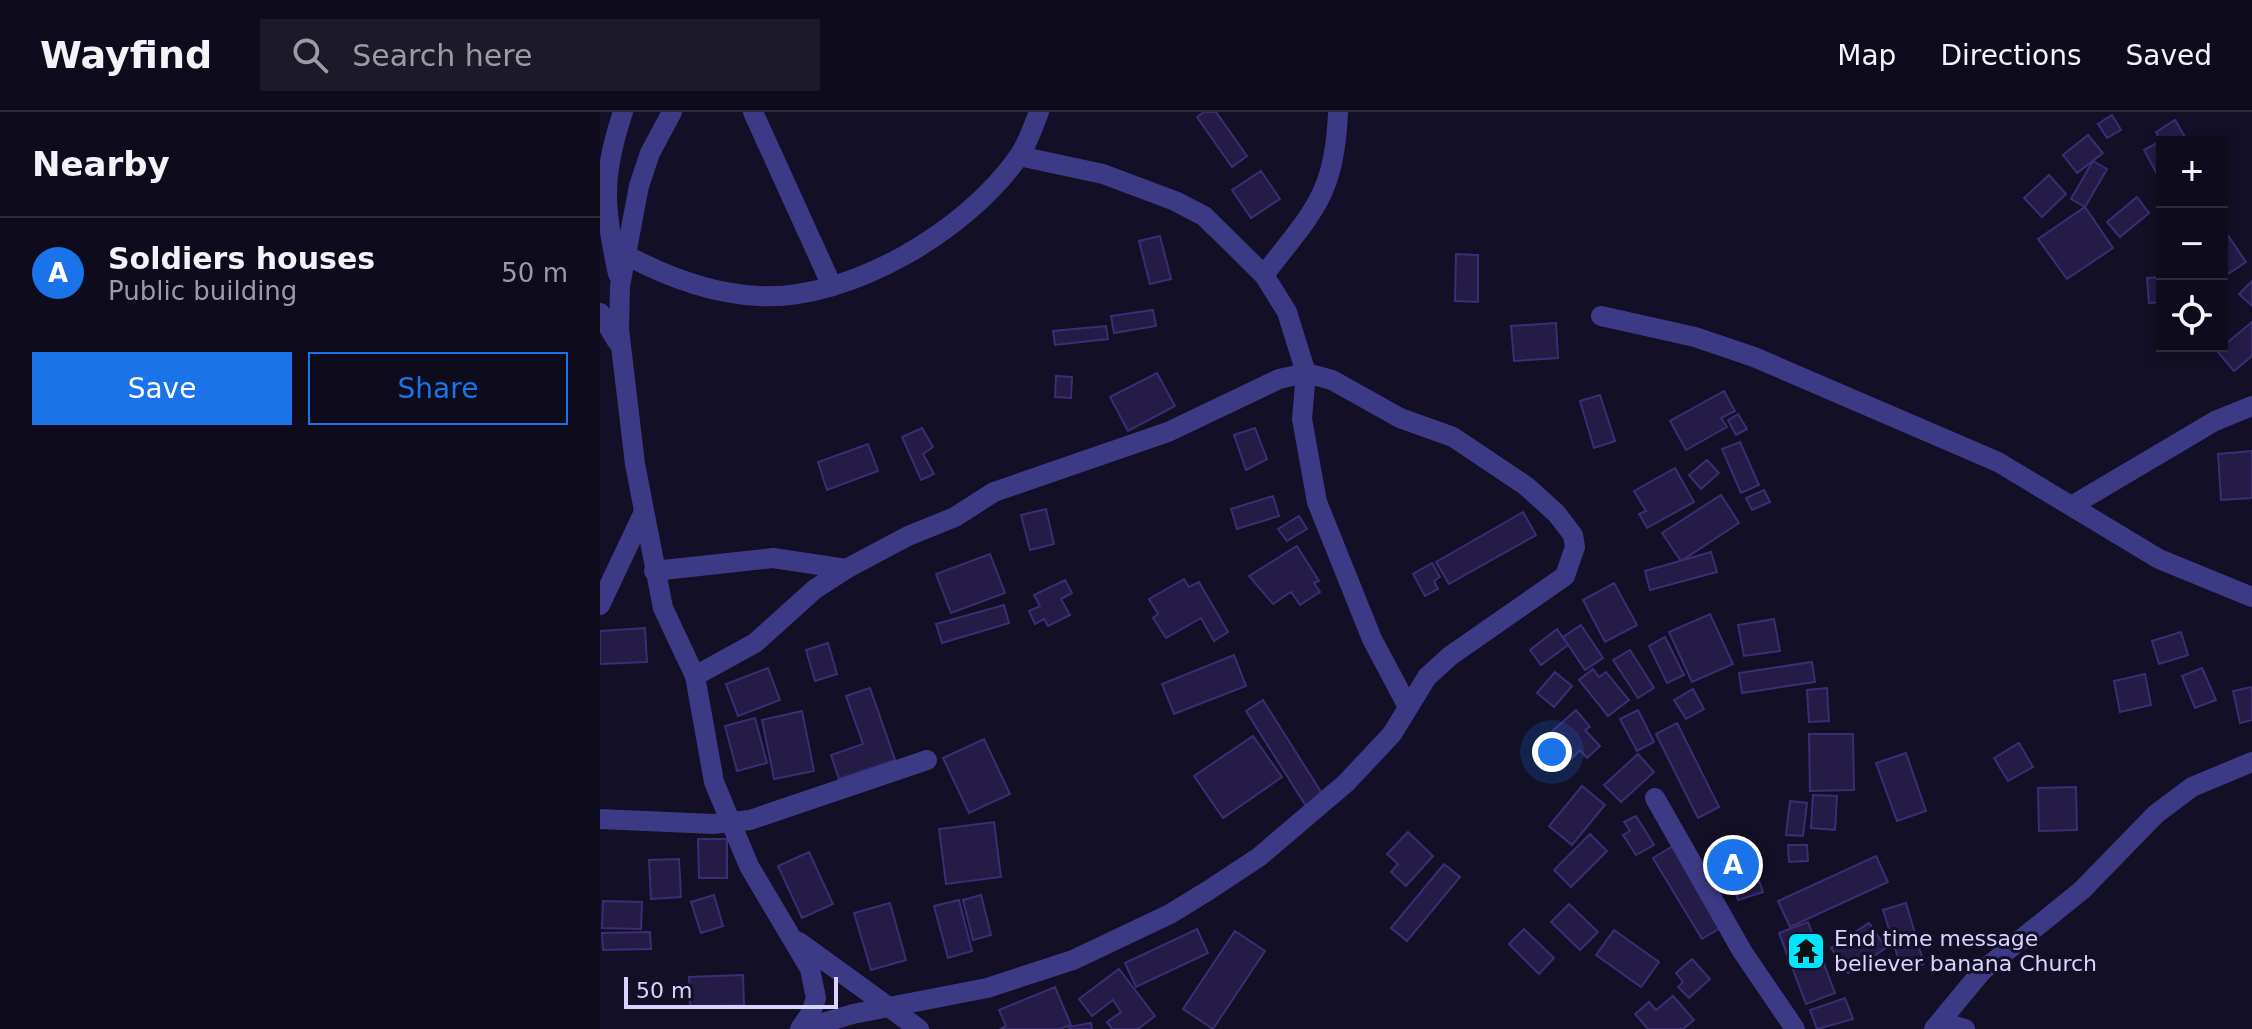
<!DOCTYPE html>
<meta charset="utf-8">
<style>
:root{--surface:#0e0b1c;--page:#1c1929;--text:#f1f3f6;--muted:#9b9ba3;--line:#2e2b3b;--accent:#1a73e8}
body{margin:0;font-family:"DejaVu Sans",sans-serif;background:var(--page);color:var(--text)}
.controls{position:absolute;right:24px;top:24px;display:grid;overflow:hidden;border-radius:0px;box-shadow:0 4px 12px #0003}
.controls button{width:72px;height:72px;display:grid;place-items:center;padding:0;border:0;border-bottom:2px solid var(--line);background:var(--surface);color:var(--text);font:40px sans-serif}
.scale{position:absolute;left:24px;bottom:20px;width:214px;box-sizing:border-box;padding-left:8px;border:4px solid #d9d4ff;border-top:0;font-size:22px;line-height:28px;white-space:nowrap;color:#d9d4ff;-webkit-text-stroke:6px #130f26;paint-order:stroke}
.you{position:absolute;left:952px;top:640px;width:28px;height:28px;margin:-20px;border:6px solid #fff;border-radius:50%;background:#1a73e8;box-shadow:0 0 0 12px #1a73e833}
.badge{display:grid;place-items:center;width:52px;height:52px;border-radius:50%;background:var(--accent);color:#fff;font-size:26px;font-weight:700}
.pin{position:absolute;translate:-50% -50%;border:4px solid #fff;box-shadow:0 2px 8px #0006}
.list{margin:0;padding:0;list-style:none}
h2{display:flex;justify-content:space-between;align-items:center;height:104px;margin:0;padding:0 32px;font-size:34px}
h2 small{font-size:26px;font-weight:400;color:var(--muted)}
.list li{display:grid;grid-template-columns:52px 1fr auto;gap:24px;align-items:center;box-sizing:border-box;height:112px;padding:0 32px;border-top:2px solid var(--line)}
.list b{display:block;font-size:30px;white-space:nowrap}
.list p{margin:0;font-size:26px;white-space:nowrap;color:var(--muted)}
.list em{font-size:26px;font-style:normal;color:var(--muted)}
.actions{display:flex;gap:16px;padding:24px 32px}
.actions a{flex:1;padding:18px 0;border:2px solid var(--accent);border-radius:0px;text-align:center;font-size:28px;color:var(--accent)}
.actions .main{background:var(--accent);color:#fff}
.icon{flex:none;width:44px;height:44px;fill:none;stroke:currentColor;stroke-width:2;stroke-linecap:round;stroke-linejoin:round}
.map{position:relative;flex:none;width:1652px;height:917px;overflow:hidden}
header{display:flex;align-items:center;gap:48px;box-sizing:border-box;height:112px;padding:0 40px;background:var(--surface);border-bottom:2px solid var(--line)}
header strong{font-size:38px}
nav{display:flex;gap:44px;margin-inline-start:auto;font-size:28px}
.search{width:560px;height:72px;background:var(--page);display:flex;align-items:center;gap:20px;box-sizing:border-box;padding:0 28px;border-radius:0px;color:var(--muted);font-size:30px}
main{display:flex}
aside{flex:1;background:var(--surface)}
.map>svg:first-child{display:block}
.building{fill:#241b47;stroke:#3b2d73;stroke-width:2}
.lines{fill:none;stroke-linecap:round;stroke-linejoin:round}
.street{stroke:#3d3a85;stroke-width:20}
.labels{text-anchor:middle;stroke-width:6;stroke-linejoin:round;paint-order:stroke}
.poi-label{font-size:22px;fill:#d9d4ff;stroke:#130f26;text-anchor:start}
</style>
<header>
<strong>Wayfind</strong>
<div class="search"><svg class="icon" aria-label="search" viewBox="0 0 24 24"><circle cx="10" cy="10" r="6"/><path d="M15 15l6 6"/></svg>Search here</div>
<nav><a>Map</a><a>Directions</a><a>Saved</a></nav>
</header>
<main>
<aside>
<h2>Nearby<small></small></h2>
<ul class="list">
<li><span class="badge">A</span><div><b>Soldiers houses</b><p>Public building</p></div><em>50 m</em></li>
</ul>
<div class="actions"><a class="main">Save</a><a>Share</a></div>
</aside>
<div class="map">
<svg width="1652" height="917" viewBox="0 0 1652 917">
<rect width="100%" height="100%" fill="#130f26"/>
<!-- building -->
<g class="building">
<path d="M604 0H616L647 44 632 55 597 5Z"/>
<path d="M1512 3 1521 18 1507 26 1498 12Z"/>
<path d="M1575 8 1588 30H1562V71L1544 38 1561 29 1556 20Z"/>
<path d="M1488 23 1503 41 1477 61 1463 43Z"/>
<path d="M1493 49 1507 57 1485 95 1471 87Z"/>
<path d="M661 59 680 87 651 106 632 78Z"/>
<path d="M1449 63 1466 82 1442 105 1424 86Z"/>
<path d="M1537 85 1549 101 1520 125 1507 110Z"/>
<path d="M1485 95 1513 136 1467 167 1438 127Z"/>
<path d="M1625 119 1646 150 1622 166V121Z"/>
<path d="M560 124 571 167 550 172 539 129Z"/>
<path d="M856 142 878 143V190L855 189Z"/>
<path d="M1562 165V190L1549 191 1547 166Z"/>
<path d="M1652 169V194L1639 182Z"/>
<path d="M553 198 556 214 514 221 511 204Z"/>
<path d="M1652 210V244L1634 259 1617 239Z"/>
<path d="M956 211 958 246 914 249 911 214Z"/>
<path d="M506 214 508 227 455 233 453 219Z"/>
<path d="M557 261 575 294 528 319 510 285Z"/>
<path d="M456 264 472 265 471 286 455 285Z"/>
<path d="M1124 279 1135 299 1121 306 1127 315 1086 338 1070 309Z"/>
<path d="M1000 283 1015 329 994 336 980 289Z"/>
<path d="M1138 302 1147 317 1136 323 1128 308Z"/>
<path d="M322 316 333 335 323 342 334 362 321 368 302 325Z"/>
<path d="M655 316 667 347 646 358 634 323Z"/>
<path d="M1140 330 1159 373 1141 381 1122 337Z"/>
<path d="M268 332 278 359 227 378 218 350Z"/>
<path d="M1652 339V386L1621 388 1618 342Z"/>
<path d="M1107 348 1119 361 1101 377 1089 363Z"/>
<path d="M1075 356 1094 390 1047 416 1039 402 1046 399 1034 379Z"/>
<path d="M1164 378 1170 390 1152 398 1146 386Z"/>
<path d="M1121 383 1139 411 1081 449 1062 421Z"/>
<path d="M673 384 679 404 637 417 631 397Z"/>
<path d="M446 397 454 432 430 438 421 403Z"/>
<path d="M923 400 936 423 849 472 836 450Z"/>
<path d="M699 404 707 417 687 429 678 417Z"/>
<path d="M697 434 719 469 714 471 720 480 700 493 691 480 673 492 649 464Z"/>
<path d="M1111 440 1117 460 1050 478 1045 459Z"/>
<path d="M390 442 405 481 351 501 336 462Z"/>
<path d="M832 451 840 465 834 469 838 477 825 484 813 462Z"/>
<path d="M584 467 589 475 599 470 628 520 614 529 601 506 566 526 553 506 558 502 549 487Z"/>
<path d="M465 468 472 481 461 487 470 503 448 514 444 507 435 512 429 499 440 494 434 483Z"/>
<path d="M1014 471 1037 513 1005 530 983 488Z"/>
<path d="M404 493 409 511 342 531 336 512Z"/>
<path d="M1110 502 1133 552 1092 570 1069 520Z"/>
<path d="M1174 507 1180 539 1144 544 1138 513Z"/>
<path d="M981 513 1003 546 985 558 963 525Z"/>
<path d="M45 516 47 550 0 552V519Z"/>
<path d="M957 517 968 533 941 553 930 538Z"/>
<path d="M1581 520 1588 543 1559 552 1552 529Z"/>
<path d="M1065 525 1084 563 1067 571 1049 534Z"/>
<path d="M228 531 237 562 215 569 206 538Z"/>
<path d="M1030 538 1054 576 1038 586 1013 548Z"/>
<path d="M634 543 646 574 574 602 562 572Z"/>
<path d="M1212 550 1215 570 1142 581 1139 561Z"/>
<path d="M168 556 180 588 138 604 126 572Z"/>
<path d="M1602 556 1616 588 1595 596 1582 564Z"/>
<path d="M993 557 999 565 1006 560 1029 588 1008 604 979 568Z"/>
<path d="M955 560 972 574 954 595 937 581Z"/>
<path d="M1545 562 1551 593 1520 600 1514 569Z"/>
<path d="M1652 575V608L1640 611 1633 579Z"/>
<path d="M270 576 295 648 239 667 231 643 263 632 246 584Z"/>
<path d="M1227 576 1229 609 1209 610 1207 578Z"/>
<path d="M1093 577 1104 597 1086 607 1074 588Z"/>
<path d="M663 588 723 683 706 694 646 599Z"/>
<path d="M976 598 990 615 985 618 1000 634 987 646 980 638 968 650 948 623Z"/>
<path d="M1038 598 1054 630 1037 639 1020 607Z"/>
<path d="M202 599 214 659 174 667 162 608Z"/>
<path d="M155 606 167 651 137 659 125 614Z"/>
<path d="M1077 611 1119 695 1098 706 1056 622Z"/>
<path d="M1209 622H1253L1254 678 1210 679Z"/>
<path d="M653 624 682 665 623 706 594 664Z"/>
<path d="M384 627 410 682 369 701 343 646Z"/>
<path d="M1419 631 1433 655 1408 669 1394 646Z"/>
<path d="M1306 641 1326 699 1297 709 1276 651Z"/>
<path d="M1038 642 1054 660 1021 690 1004 673Z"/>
<path d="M982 674 1005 693 972 733 949 714Z"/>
<path d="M1476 675 1477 718 1439 719 1438 676Z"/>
<path d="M1213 683 1237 684 1235 718 1211 716Z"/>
<path d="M1190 689 1207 691 1203 724 1186 723Z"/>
<path d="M1036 704 1054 733 1036 743 1023 723 1030 719 1024 710Z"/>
<path d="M394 710 401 765 346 772 339 717Z"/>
<path d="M808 720 833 744 806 774 791 760 798 752 787 742Z"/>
<path d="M990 722 1007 739 971 775 954 758Z"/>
<path d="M98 727H127V766H99Z"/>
<path d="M1188 733H1207L1208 749 1189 750Z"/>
<path d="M1073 734 1122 815 1102 827 1053 746Z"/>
<path d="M209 740 233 792 202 806 178 754Z"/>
<path d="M1150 742 1163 780 1138 788 1125 750Z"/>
<path d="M1276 744 1288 770 1190 815 1178 789Z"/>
<path d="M79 747 81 785 51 787 49 748Z"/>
<path d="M844 752 860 765 807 829 791 816Z"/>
<path d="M114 783 123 814 101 821 91 790Z"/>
<path d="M381 783 391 823 373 828 363 788Z"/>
<path d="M359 788 372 839 348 846 334 794Z"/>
<path d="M3 789 42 790 41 817 2 816Z"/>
<path d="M290 791 306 848 271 858 254 801Z"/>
<path d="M1306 791 1324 852 1302 859 1283 798Z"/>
<path d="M969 792 998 820 980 838 951 810Z"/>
<path d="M1208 810 1235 881 1206 892 1179 821Z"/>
<path d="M1269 811 1286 836 1248 861 1231 836Z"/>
<path d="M597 817 608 841 536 875 525 851Z"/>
<path d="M924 817 954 846 939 862 909 832Z"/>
<path d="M1014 818 1059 850 1041 875 996 843Z"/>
<path d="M635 819 665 839 613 917 583 897Z"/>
<path d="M50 820 51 837 3 838 2 821Z"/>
<path d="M1092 847 1110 867 1089 886 1078 875 1083 870 1076 861Z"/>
<path d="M519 857 555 904 538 917H512L507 910 521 900 513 888 492 904 479 887Z"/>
<path d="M143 863 144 893 90 895 89 865Z"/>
<path d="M455 875 471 913 460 917H400L406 914 399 898Z"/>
<path d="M1073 884 1094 908 1083 917H1048L1035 902 1049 890 1056 898Z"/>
<path d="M1245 886 1253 907 1217 917 1210 898Z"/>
<path d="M491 911 492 917H469V915Z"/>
</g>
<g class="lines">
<!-- street -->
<g class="street">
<path d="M72 0 50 41 39 74 20 174 19 217 35 352 63 496 95 564 114 670 149 754 210 857 216 886 211 901 200 917"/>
<path d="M153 0 232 174"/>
<path d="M419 44 503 62 575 89 604 104 664 163 687 200 706 261 702 307 717 390 772 527 807 593"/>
<path d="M26 143C67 165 112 182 159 184 250 189 368 118 419 44 428 31 433 15 439 0"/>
<path d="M18 162C4 96 1 65 23 0"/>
<path d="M664 163C712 100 735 84 738 0"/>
<path d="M0 201 17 229"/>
<path d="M1001 204 1095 225 1154 245 1398 350 1559 447 1652 485"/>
<path d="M1473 393 1615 309 1652 294"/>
<path d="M54 459 173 446 246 457"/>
<path d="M0 493 43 402"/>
<path d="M95 564 155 531 215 477 246 457 308 424 355 405 394 380 568 320 679 267 706 261 732 268 800 306 853 325 926 374 956 401 973 423 975 435 965 464 850 544 827 565 792 622 746 671 659 745 609 778 570 802 473 848 387 876 253 902 202 917"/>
<path d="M1055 686 1142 839 1195 917"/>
<path d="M0 707 113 712 150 708 327 648"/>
<path d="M199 830 319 917"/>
<path d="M1342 910 1365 917"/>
<path d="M1334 917 1382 859 1482 778 1556 702 1592 675 1652 650"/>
</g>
</g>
<!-- icons -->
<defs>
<g id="temple-square" transform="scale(2)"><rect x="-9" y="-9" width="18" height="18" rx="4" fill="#00e5ff" stroke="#130f26"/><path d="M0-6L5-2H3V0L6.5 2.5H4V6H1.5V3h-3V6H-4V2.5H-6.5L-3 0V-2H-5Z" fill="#111"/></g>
</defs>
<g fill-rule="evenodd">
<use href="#temple-square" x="1206" y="839"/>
</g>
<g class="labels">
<!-- poi labels -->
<g class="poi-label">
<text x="1234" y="834">End time message<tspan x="1234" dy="25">believer banana Church</tspan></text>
</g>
</g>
</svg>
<div class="controls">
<button>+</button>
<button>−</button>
<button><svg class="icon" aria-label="locate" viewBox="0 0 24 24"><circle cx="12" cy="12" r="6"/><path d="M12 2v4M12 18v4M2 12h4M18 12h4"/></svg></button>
</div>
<div class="scale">50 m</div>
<div class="you"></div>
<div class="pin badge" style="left:1133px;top:753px">A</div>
</div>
</main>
